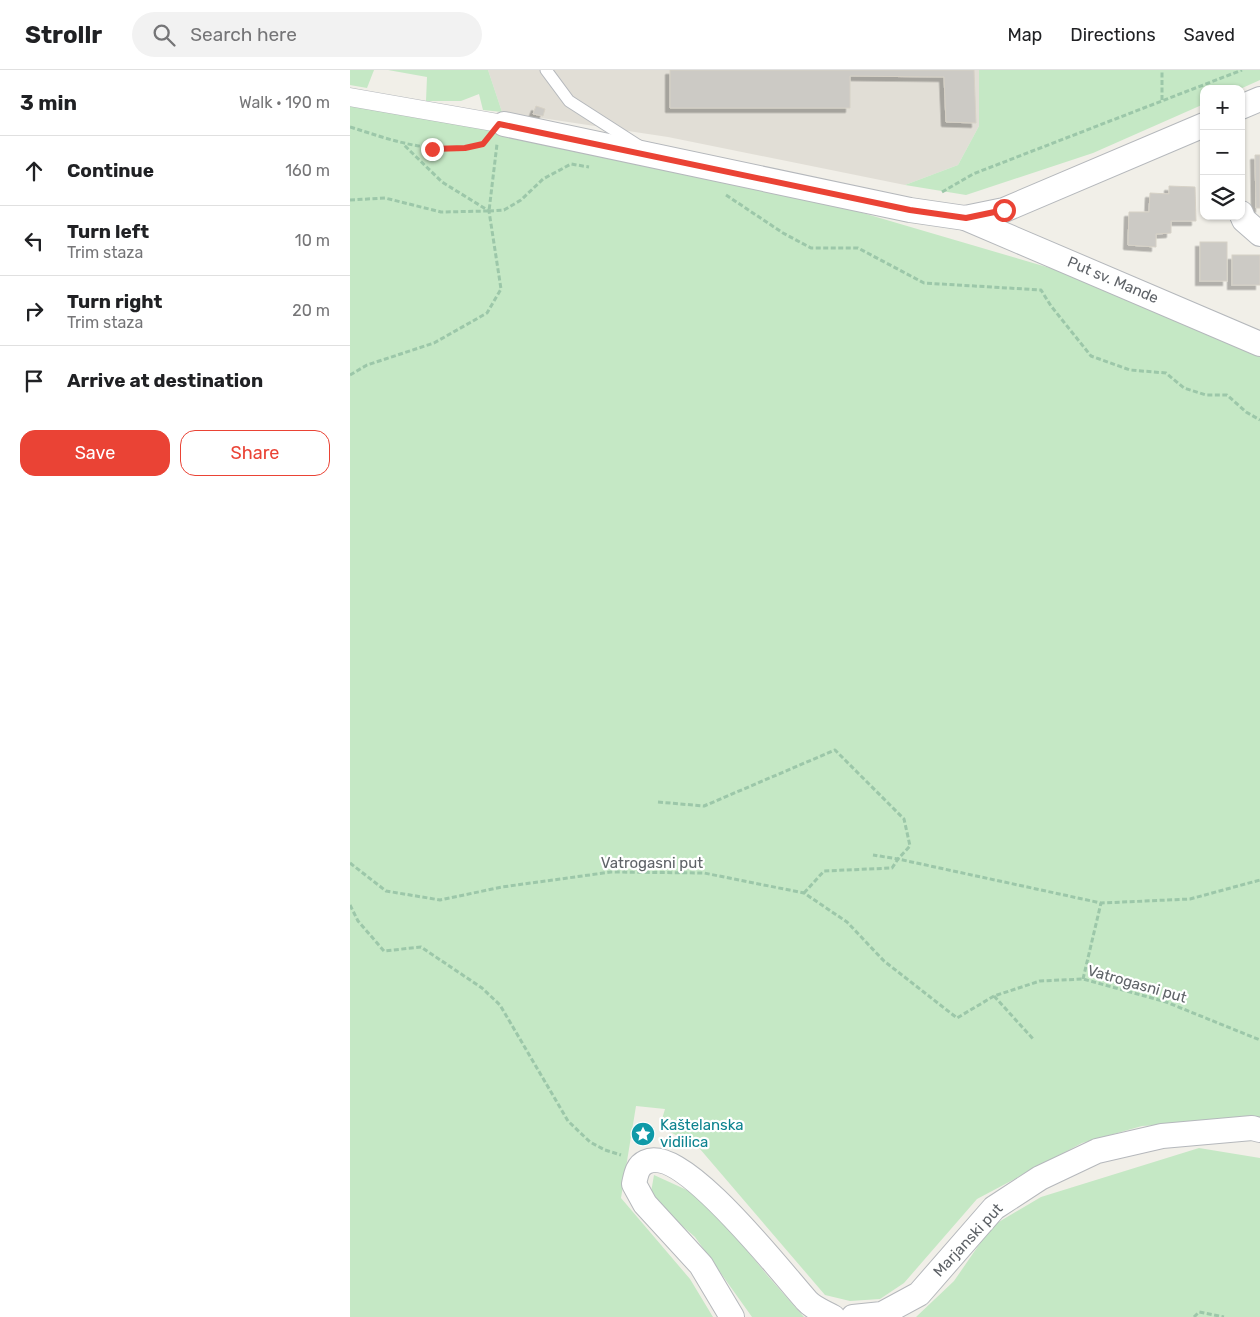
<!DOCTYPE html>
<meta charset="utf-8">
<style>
:root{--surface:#fff;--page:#f2f2f2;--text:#202124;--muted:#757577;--line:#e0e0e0;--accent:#ea4335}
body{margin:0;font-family:Rubik,sans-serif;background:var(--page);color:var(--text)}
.controls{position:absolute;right:15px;top:15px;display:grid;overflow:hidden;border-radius:10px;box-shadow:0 1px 4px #0004}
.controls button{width:45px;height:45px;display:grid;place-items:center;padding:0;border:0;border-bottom:1px solid var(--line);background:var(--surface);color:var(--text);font:25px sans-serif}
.stop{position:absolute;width:15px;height:15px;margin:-11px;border:4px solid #ea4335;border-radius:50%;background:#fff}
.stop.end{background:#ea4335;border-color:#fff;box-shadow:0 1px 5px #0008}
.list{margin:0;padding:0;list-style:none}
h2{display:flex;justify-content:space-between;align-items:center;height:65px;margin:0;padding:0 20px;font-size:21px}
h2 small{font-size:16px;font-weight:400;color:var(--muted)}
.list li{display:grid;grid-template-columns:32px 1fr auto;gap:15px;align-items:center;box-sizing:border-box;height:70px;padding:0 20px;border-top:1px solid var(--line)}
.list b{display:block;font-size:19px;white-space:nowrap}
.list p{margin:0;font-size:16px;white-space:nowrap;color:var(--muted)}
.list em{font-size:16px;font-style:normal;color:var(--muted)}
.actions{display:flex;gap:10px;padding:15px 20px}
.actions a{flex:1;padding:11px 0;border:1px solid var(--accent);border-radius:15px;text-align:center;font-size:18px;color:var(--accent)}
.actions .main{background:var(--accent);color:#fff}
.icon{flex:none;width:28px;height:28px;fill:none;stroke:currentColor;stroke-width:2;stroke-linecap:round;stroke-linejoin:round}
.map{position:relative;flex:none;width:910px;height:1247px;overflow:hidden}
header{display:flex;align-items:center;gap:30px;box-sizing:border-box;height:70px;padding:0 25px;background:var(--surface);border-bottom:1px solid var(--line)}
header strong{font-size:24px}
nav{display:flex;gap:28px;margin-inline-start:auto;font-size:18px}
.search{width:350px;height:45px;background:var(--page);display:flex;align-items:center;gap:12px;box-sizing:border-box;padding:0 18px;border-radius:28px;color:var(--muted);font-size:19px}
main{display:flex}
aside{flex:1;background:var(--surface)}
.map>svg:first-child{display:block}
.education{fill:#e1ded6}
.green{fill:#c5e8c5}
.building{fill:#cccac5;stroke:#d6d1c6;filter:url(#shadow)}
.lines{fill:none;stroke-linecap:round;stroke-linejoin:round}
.service-casing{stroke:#b5b8bc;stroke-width:13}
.pedestrian-casing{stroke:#b5b8bc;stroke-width:19}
.minor-casing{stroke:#b5b8bc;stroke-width:26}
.path{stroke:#9cc7a9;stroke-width:3;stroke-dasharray:5 2.5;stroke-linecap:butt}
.service{stroke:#fff;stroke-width:11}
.pedestrian{stroke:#fff;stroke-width:18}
.minor{stroke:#fff;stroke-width:24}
.route{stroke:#ea4335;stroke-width:6}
.labels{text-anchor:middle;stroke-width:4.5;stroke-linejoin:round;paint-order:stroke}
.street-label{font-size:15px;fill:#5f6368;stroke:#fff}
.culture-label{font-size:15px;fill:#0d838f;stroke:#fff;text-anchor:start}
</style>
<header>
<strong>Strollr</strong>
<div class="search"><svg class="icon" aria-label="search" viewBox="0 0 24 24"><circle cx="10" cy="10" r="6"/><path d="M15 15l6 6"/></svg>Search here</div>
<nav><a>Map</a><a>Directions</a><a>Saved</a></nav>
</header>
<main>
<aside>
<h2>3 min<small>Walk · 190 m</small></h2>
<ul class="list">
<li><svg class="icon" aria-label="ahead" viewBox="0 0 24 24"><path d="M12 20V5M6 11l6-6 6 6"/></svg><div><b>Continue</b></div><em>160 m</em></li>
<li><svg class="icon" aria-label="left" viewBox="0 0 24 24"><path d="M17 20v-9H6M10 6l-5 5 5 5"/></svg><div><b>Turn left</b><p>Trim staza</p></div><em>10 m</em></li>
<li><svg class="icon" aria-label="right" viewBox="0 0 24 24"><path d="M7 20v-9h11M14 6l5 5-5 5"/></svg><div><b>Turn right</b><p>Trim staza</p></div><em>20 m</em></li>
<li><svg class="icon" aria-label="arrive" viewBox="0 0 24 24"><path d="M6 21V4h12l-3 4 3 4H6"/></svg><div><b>Arrive at destination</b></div></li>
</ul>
<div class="actions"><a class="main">Save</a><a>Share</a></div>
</aside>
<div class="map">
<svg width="910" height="1247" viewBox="0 0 910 1247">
<defs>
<filter id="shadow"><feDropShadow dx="-4.5" dy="4.5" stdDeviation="0" flood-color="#0004"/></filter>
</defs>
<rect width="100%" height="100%" fill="#f1efe8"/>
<!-- education -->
<path class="education" d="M138 0H629V56L608 95 555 115 318 67 152 42Z"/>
<!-- green -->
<g class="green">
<path d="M0 0H24L17 18 0 15Z"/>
<path d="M38 0H138L152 42 133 40 129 24 111 31H76L77 7Z"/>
<path d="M629 0H910V10L890 19H854V34L743 83 616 125 555 115 608 95 629 56Z"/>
<path d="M0 34 91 50 489 136 765 217 910 278V1049L792 1056 732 1073 627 1129 554 1213 530 1229 500 1231 475 1225 350 1079 310 1056 315 1039 286 1036 271 1128 340 1209 363 1247H0Z"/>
<path d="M849 1078 910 1088V1247H566L604 1211 642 1156 691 1127Z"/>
<path d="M304 1105 339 1121 374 1152 417 1205 454 1247H402L345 1167 300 1128Z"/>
</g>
<!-- building -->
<g class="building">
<path d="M320 0H624L626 53 596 52 594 7 500 6V38H320Z"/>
<path d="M186 36 195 39 193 46 183 44Z"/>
<path d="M905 85H910V138H906Z"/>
<path d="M819 116 845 117 846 151H821V163L806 164V177L778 175 779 142H799L800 123 819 124Z"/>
<rect x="850" y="172" width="27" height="39"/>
<rect x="882" y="185" width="28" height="30"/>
</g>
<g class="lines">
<!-- service casing -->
<g class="service-casing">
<path id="service" d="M196 0 219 31 289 76"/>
</g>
<!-- pedestrian casing -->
<g class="pedestrian-casing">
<path id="pedestrian" d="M0 27 154 54"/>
</g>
<!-- minor casing -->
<g class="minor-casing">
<g id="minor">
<path d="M891 37 910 29"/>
<path d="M154 54 560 140 615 148 654 140 854 55"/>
<path d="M891 143 894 150 910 164"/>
<path d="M615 148 910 274"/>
<path d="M382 1247 351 1195 295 1134 284 1114C286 1105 287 1096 296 1092 333 1074 434 1206 457 1231 463 1238 474 1242 483 1247"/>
<path d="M503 1247 532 1244 569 1224 644 1138 690 1108 747 1081 812 1066 902 1058 910 1060"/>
</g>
</g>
<!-- path -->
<g class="path">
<path d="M812 30V0"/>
<path d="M0 57C39 69 66 80 107 78 117 78 131 77 137 70"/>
<path d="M592 122 623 104 892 0"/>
<path d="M376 125 433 163 461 178H508L574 213 691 220 701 236 741 286 780 300 816 303 834 318 856 325H877L896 342 910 350"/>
<path d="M0 130 35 128 91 142 139 141 147 74"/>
<path d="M139 141 154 140 171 130 193 109 221 94 239 97"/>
<path d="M0 305 17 295 84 273 137 243 151 219 139 141 92 112 54 75"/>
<path d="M308 732 354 736 485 680 554 749 560 776 548 789 523 785"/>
<path d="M0 793 36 821 90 830 152 817 261 802 354 803 454 823 497 852 534 891 607 948 644 926 690 911 733 909 816 932 910 970"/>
<path d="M454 823 474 801 542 798 548 789 751 833 840 829 910 810"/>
<path d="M0 835 8 851 34 881 71 877 132 918 150 935 218 1051 240 1072 255 1080 271 1085"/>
<path d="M733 909 751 833"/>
<path d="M644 926 684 970"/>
<path d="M844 1247 849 1242 874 1247"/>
</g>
<!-- service -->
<use href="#service" class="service"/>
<!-- pedestrian -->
<use href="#pedestrian" class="pedestrian"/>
<!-- minor -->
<use href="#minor" class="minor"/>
</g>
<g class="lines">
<!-- route -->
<path class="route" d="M82 79 115 78 133 74 149 54 560 140 616 148 654 140"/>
</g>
<!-- icons -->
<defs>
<g id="sight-disc" transform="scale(1.25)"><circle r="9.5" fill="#0f9aa8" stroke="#fff"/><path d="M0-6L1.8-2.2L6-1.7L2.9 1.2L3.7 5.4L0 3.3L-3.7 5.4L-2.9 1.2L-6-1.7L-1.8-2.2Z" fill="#fff"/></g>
</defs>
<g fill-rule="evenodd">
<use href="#sight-disc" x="293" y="1064"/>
</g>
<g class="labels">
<!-- street labels -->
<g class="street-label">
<text transform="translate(763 210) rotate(23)" y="5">Put sv. Mande</text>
<text x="302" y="798">Vatrogasni put</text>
<text transform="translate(787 914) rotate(16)" y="5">Vatrogasni put</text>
<text transform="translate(618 1170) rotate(-47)" y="5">Marjanski put</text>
</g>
<!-- culture labels -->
<g class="culture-label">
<text x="310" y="1060">Kaštelanska<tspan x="310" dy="17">vidilica</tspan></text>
</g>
</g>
</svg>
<div class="controls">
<button>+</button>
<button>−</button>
<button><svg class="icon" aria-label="layers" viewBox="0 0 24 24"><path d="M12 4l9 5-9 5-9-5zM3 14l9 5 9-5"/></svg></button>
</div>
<div class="stop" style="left:654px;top:140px"></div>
<div class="stop end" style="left:82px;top:79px"></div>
</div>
</main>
